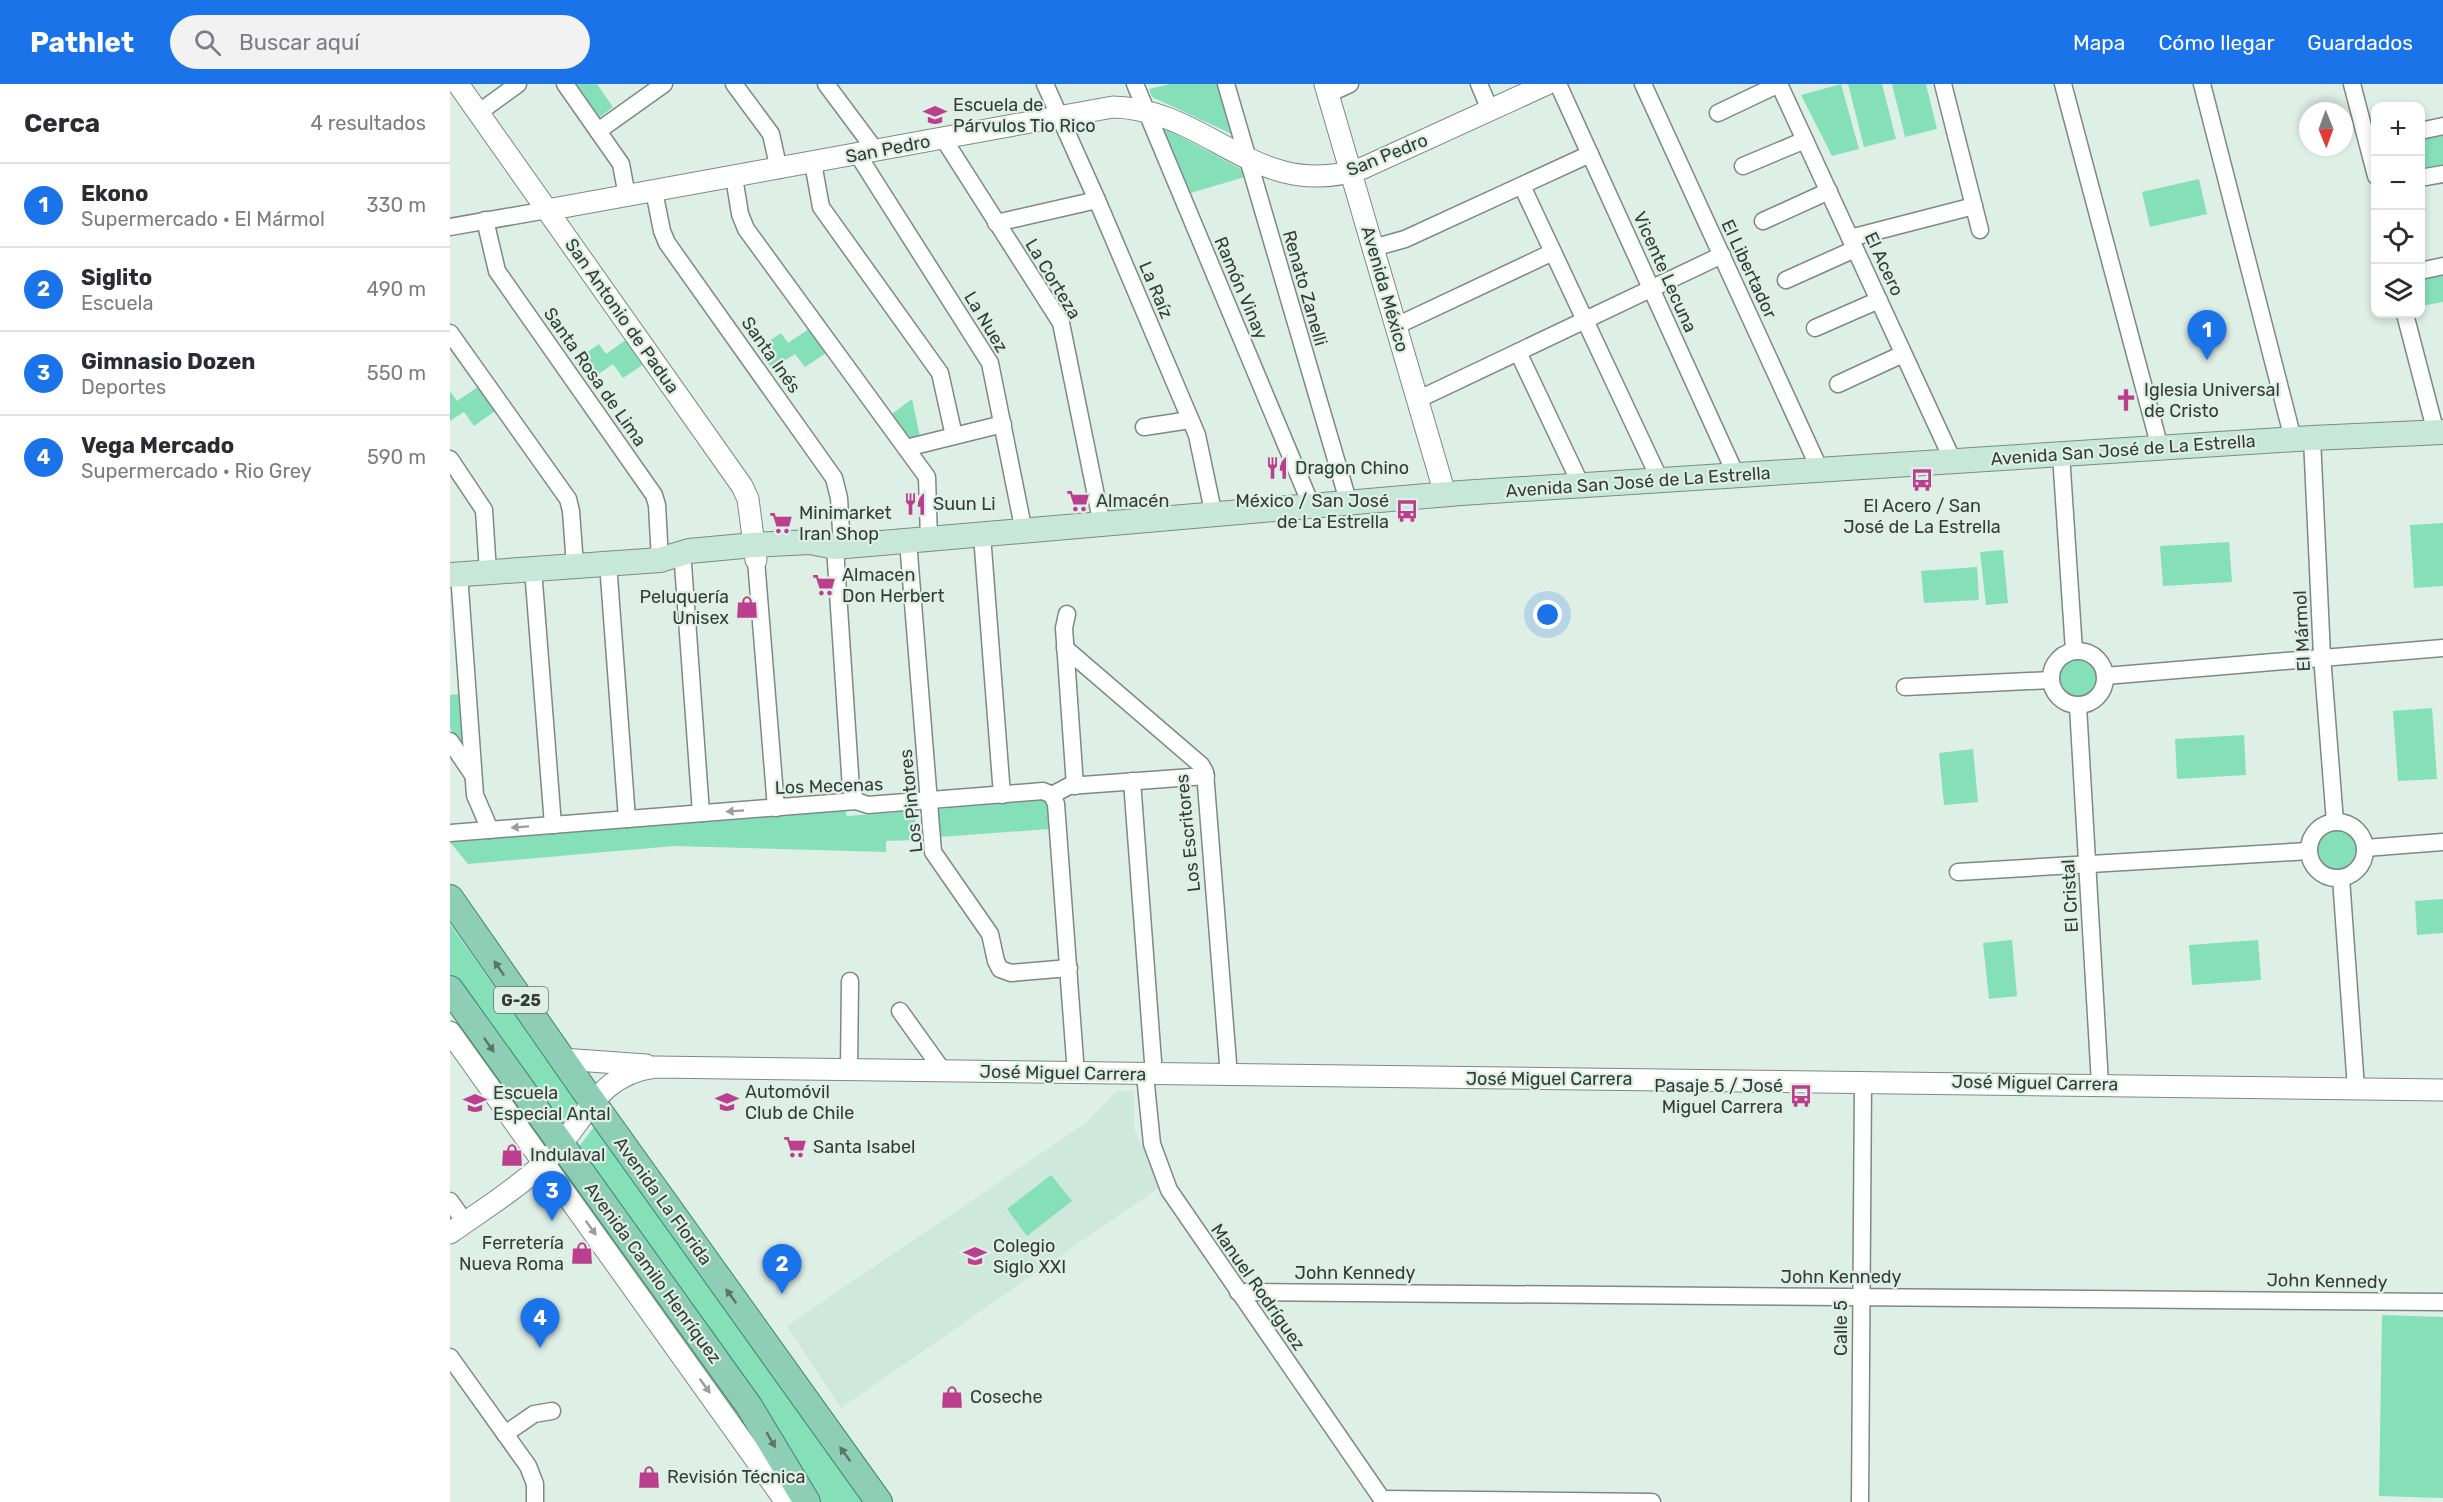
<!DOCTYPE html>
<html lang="es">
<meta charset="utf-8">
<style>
:root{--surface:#fff;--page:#f2f2f3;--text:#2b2b33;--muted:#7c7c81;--line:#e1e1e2;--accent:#1a73e8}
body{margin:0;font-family:Rubik,sans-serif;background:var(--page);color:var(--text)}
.controls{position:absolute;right:18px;top:18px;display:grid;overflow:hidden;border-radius:12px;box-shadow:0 3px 9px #0003}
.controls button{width:54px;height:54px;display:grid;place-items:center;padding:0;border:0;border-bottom:2px solid var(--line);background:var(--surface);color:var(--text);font:30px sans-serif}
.compass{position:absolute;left:1849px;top:18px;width:54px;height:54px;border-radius:50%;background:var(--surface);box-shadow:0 3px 9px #0003;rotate:179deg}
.you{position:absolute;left:1098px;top:531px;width:21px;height:21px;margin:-15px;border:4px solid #fff;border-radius:50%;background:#1a73e8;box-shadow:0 0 0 9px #1a73e833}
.badge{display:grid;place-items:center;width:39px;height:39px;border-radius:50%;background:var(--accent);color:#fff;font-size:20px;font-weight:700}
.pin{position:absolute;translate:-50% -50px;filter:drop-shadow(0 2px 3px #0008)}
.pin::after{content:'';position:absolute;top:32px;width:21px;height:18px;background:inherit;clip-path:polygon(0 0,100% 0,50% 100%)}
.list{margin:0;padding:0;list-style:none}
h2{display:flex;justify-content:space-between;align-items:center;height:78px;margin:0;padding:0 24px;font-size:26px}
h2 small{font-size:20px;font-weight:400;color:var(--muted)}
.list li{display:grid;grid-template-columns:39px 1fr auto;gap:18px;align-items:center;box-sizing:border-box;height:84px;padding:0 24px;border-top:2px solid var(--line)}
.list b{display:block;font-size:22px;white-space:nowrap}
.list p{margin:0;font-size:20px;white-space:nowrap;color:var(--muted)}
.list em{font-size:20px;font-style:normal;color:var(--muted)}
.icon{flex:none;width:33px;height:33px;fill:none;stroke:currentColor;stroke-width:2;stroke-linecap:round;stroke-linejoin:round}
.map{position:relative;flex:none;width:1993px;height:1418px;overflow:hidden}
header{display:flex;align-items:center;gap:36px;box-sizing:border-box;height:84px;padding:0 30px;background:var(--accent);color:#fff}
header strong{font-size:28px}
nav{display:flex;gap:33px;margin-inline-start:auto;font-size:21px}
.search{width:420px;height:54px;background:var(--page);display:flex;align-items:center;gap:15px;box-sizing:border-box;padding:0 21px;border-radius:33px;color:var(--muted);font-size:22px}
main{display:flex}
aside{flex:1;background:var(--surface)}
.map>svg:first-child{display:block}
.built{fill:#cee8db}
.green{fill:#85e0b9}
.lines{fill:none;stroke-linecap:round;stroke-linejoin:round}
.minor-casing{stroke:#7b8b83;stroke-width:19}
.tertiary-casing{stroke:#7b8b83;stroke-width:23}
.secondary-casing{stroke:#7b8b83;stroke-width:26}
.primary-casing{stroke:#3d866a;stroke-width:28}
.minor{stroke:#fff;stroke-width:16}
.tertiary{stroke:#fff;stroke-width:21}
.secondary{stroke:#c6e7da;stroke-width:24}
.primary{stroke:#8eceb6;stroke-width:26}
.oneway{fill:#9a9e9c}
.oneway2{fill:#59766a}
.labels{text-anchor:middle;stroke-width:4.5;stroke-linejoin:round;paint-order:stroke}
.shield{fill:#deefe6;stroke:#68726c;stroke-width:1.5}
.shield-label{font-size:16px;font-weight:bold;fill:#353c38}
.poi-label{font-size:18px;fill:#353c38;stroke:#deefe6;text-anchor:start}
.street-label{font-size:18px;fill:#353c38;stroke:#deefe6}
</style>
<header>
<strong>Pathlet</strong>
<div class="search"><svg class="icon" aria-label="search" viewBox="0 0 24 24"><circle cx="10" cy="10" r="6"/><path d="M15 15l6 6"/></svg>Buscar aquí</div>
<nav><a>Mapa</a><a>Cómo llegar</a><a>Guardados</a></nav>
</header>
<main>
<aside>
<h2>Cerca<small>4 resultados</small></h2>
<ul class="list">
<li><span class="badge">1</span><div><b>Ekono</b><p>Supermercado · El Mármol</p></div><em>330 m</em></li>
<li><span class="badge">2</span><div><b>Siglito</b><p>Escuela</p></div><em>490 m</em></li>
<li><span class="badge">3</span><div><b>Gimnasio Dozen</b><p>Deportes</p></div><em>550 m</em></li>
<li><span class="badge">4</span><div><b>Vega Mercado</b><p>Supermercado · Rio Grey</p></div><em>590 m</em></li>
</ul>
</aside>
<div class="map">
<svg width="1993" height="1418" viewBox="0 0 1993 1418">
<rect width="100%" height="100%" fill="#deefe6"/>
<!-- built -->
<path class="built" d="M667 1007H684V1045L711 1102 391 1324 337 1242 636 1039Z"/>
<!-- green -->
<g class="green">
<path d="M122 0H147L163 23 147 35Z"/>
<path d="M720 0H770L786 52 702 13 699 5Z"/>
<path d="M1391 0 1409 65 1382 72 1351 11Z"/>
<path d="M1398 0H1432L1446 55 1414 63Z"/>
<path d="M1442 0H1476L1487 45 1455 53Z"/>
<path d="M705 39 793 86 795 93 737 110Z"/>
<path d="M1993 49V85L1971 89 1970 53Z"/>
<path d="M1749 95 1757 130 1700 143 1692 108Z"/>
<path d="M1993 190V218L1971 222 1970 194Z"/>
<path d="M363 242 379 267 355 283 345 270 322 285 308 265 331 249 338 259Z"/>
<path d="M180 253 197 278 173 294 163 280 140 296 126 276 149 260 156 270Z"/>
<path d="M31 301 48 325 24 342 14 328 0 337V307L7 317Z"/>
<path d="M462 315 470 353 455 358 439 332Z"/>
<path d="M1993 439V502L1964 504 1960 441Z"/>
<path d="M1779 458 1782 498 1713 502 1710 462Z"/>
<path d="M1553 466 1558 519 1536 521 1530 468Z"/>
<path d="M1527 483 1529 516 1474 519 1471 487Z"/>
<circle cx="1628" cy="595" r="20"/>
<path d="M10 610 15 667 0 644V611Z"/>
<path d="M1982 624 1987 695 1948 697 1943 627Z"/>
<path d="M1794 651 1796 691 1727 695 1725 655Z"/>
<path d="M1523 665 1528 718 1494 721 1489 669Z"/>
<path d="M597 716 599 745 489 753 487 725Z"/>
<path d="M395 727 397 732 465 727 466 756 436 757V768L224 762 18 780 0 758Z"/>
<circle cx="1887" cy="767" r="23"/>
<path d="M1993 815V849L1967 851 1965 817Z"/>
<path d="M0 840 127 1019 107 1043 0 894Z"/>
<path d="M1562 856 1567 912 1539 915 1533 859Z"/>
<path d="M1808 856 1811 896 1742 901 1739 861Z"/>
<path d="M144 1043 416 1418H366L124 1069Z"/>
<path d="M601 1091 622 1117 577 1152 557 1125Z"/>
<path d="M1932 1231 1993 1233V1414L1929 1412Z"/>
</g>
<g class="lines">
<!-- minor casing -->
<g class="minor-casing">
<g id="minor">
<path d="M115 0 171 80 177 112"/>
<path d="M284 0 321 50 329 86"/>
<path d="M376 0 426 67"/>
<path d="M595 0 647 116 747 351 764 432"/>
<path d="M685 0 862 423"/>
<path d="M776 0 899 420"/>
<path d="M1029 0 1040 26"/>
<path d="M1108 0 1286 391"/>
<path d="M1193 0 1370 386"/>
<path d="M1329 0 1503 377"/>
<path d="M1493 0 1530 146"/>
<path d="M1613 0 1710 364"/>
<path d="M1752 0 1843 355"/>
<path d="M1902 0 1926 92"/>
<path d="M878 10 900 0"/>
<path d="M28 29 68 0"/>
<path d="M1268 29 1329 0"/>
<path d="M148 47 214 0"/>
<path d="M1970 47 1993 42"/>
<path d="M493 54 611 239 652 441"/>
<path d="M408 71 540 279 574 448"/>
<path d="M363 79 371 123 490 289 504 352"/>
<path d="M1293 82 1355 56"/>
<path d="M284 93 290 130 296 145 477 393 479 455"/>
<path d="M1970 94 1993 90"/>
<path d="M1072 102 1210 396"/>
<path d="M204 107 212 147 217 159 384 394 389 414 392 462"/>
<path d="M35 136 47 187 204 411 207 421 210 476"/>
<path d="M1313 137 1379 107"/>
<path d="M546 139 647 116"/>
<path d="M0 143 97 126"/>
<path d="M1400 154 1524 122"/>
<path d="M923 164 955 155 1140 70"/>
<path d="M1970 187 1993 182"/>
<path d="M1336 196 1405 165"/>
<path d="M1955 230 1986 349"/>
<path d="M946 242 1103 168"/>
<path d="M1365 244 1429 216"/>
<path d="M0 249 118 415 121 427 125 482"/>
<path d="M1068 268 1131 401"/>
<path d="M1388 300 1453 270"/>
<path d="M967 316 1272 171"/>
<path d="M694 343 740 336"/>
<path d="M1862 354 1872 572 1885 738"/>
<path d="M456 364 553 340"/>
<path d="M1611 370 1624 567"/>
<path d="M0 375 34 426 38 488"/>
<path d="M532 451 552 711"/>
<path d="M458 457 483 768 540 850 546 877 550 885 561 889 619 884"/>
<path d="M385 463 401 705 406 717"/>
<path d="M306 476 326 724"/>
<path d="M158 479 177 735"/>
<path d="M233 480 251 729"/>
<path d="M83 485 103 741"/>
<path d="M9 490 25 711 40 746"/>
<path d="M617 530 614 544 625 702"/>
<path d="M615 564 751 681 755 688 779 992"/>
<circle cx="1628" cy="594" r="27"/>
<path d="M1655 592 1993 564"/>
<path d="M1455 603 1601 596"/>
<path d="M1628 622 1650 1000"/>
<path d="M0 657 23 691"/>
<path d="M682 697 704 991"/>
<path d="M602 711 606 720 626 990"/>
<path d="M602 711 619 702 756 692"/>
<circle cx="1887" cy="766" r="28"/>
<path d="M0 749 406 717 418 721 593 707 602 711"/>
<path d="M1915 764 1993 758"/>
<path d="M1508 788 1859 767"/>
<path d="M1891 794 1906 1004"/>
<path d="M450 927 493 987"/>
<path d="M399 986 400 897"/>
<path d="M695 991 702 1060 719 1106 934 1418"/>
<path d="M0 1117 15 1138"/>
<path d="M788 1208 1993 1218"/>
<path d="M0 1273 78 1382 85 1400V1418"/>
<path d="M55 1350 84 1330 102 1327"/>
<path d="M932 1415 1202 1418"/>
<path d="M1410 1418 1413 998"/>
</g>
</g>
<!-- tertiary casing -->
<g class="tertiary-casing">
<g id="tertiary">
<path d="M8 0 292 402 298 415 306 476"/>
<path d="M875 0 995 410"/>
<path d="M97 126 663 23C759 25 808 120 913 84L1097 0"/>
<path d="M0 948 336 1418"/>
<path d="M112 975 196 981"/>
<path d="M0 1149C31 1127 65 1106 93 1080 134 1043 143 991 205 983L1993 1006"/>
</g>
</g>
<!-- secondary casing -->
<g class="secondary-casing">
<path id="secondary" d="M0 491 210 476 239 467 304 461 360 458 385 463 1011 409 1862 354 1993 348"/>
</g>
<!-- primary casing -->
<g class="primary-casing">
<g id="primary">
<path d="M0 814 134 1006 429 1418"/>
<path d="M0 905 299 1322 357 1418"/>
</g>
</g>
<!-- minor -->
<use href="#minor" class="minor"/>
<!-- tertiary -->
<use href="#tertiary" class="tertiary"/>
<!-- secondary -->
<use href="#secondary" class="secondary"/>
<!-- primary -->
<use href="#primary" class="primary"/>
</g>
<!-- one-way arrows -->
<defs><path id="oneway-solid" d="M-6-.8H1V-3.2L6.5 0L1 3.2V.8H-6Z" transform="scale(1.5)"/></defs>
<g class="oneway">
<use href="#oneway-solid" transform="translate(285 727) rotate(176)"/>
<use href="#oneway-solid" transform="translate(70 743) rotate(176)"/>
<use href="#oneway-solid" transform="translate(141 1144) rotate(54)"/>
<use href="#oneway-solid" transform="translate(255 1302) rotate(54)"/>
</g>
<g class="oneway2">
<use href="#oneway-solid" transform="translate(49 884) rotate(-124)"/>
<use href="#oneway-solid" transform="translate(39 961) rotate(55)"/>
<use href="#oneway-solid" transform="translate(281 1212) rotate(-126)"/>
<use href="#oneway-solid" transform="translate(321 1356) rotate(60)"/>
<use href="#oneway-solid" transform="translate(395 1370) rotate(-126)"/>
</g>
<!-- icons -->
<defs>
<g id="school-bare" transform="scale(1.8)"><path d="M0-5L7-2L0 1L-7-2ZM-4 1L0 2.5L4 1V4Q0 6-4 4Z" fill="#bc3f8e" stroke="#deefe6" stroke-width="2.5" paint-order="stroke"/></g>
<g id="church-bare" transform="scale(1.8)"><path d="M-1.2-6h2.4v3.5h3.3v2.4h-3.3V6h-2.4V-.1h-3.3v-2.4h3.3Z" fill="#bc3f8e" stroke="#deefe6" stroke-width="2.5" paint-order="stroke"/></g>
<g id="restaurant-bare" transform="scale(1.8)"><path d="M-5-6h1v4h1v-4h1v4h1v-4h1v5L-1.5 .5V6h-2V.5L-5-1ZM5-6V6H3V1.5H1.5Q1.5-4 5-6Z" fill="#bc3f8e" stroke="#deefe6" stroke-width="2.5" paint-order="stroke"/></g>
<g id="bus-bare" transform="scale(1.8)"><path d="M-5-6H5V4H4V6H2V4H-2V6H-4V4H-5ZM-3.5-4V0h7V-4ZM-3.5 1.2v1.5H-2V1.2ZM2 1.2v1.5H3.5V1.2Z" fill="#bc3f8e" stroke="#deefe6" stroke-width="2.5" paint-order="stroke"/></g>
<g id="supermarket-bare" transform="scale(1.8)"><path d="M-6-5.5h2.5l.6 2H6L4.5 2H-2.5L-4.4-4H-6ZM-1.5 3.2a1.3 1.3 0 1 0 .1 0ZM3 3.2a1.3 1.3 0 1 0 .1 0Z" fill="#bc3f8e" stroke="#deefe6" stroke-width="2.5" paint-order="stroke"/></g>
<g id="shop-bare" transform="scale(1.8)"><path d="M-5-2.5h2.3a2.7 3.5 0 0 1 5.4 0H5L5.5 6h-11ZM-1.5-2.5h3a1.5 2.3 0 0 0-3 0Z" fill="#bc3f8e" stroke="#deefe6" stroke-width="2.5" paint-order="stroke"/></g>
<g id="university-bare" transform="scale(1.8)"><path d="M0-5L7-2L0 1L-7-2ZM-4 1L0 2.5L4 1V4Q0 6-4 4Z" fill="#bc3f8e" stroke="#deefe6" stroke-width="2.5" paint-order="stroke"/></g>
</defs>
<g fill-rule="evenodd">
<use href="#school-bare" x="485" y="31"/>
<use href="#church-bare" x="1676" y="316"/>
<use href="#restaurant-bare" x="827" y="384"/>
<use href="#bus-bare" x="1472" y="396"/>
<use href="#supermarket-bare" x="628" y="417"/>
<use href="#restaurant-bare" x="465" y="420"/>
<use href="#bus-bare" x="957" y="427"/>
<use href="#supermarket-bare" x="331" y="439"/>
<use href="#supermarket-bare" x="374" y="501"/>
<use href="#shop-bare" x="297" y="523"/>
<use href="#bus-bare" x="1351" y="1012"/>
<use href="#university-bare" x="277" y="1018"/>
<use href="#school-bare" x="25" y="1019"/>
<use href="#supermarket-bare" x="345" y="1063"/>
<use href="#shop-bare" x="62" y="1071"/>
<use href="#shop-bare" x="132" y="1169"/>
<use href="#school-bare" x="525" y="1172"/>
<use href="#shop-bare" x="502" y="1313"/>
<use href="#shop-bare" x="199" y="1393"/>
</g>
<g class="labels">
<!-- shield labels -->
<rect class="shield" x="44" y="903" width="54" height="26" rx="4.5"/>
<g class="shield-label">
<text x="71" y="922">G-25</text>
</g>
<!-- poi labels -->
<g class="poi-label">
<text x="503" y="27">Escuela de<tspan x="503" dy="21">Párvulos Tio Rico</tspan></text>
<text x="1694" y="312">Iglesia Universal<tspan x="1694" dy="21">de Cristo</tspan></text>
<text x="845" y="390">Dragon Chino</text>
<text x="646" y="423">Almacén</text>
<text x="939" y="423" text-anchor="end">México / San José<tspan x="939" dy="21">de La Estrella</tspan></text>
<text x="483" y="426">Suun Li</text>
<text x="1472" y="428" text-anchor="middle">El Acero / San<tspan x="1472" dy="21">José de La Estrella</tspan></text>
<text x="349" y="435">Minimarket<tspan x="349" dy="21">Iran Shop</tspan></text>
<text x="392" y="497">Almacen<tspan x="392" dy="21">Don Herbert</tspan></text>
<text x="279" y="519" text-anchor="end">Peluquería<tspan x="279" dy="21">Unisex</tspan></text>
<text x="1333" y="1008" text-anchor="end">Pasaje 5 / José<tspan x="1333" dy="21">Miguel Carrera</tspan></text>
<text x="295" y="1014">Automóvil<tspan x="295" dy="21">Club de Chile</tspan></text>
<text x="43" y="1015">Escuela<tspan x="43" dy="21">Especial Antal</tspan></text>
<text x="363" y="1069">Santa Isabel</text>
<text x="80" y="1077">Indulaval</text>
<text x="114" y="1165" text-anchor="end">Ferretería<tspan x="114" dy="21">Nueva Roma</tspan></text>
<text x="543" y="1168">Colegio<tspan x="543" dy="21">Siglo XXI</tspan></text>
<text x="520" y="1319">Coseche</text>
<text x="217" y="1399">Revisión Técnica</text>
</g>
<!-- street labels -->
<g class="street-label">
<text transform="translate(438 65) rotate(-11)" y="6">San Pedro</text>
<text transform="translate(937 71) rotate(-22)" y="6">San Pedro</text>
<text transform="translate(1434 180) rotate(65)" y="6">El Acero</text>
<text transform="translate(1299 185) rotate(65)" y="6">El Libertador</text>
<text transform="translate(1215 188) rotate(66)" y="6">Vicente Lecuna</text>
<text transform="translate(603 195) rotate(59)" y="6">La Corteza</text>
<text transform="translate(791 204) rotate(67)" y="6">Ramón Vinay</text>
<text transform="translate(855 204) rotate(74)" y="6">Renato Zanelli</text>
<text transform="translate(935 205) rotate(74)" y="6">Avenida México</text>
<text transform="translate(706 206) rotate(67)" y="6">La Raíz</text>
<text transform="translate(172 232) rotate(55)" y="6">San Antonio de Padua</text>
<text transform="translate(536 238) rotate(59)" y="6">La Nuez</text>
<text transform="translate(321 271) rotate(55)" y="6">Santa Inés</text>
<text transform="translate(145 293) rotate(55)" y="6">Santa Rosa de Lima</text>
<text transform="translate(1673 366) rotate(-4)" y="6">Avenida San José de La Estrella</text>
<text transform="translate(1188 398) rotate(-4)" y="6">Avenida San José de La Estrella</text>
<text transform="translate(1852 547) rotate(-93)" y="6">El Mármol</text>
<text transform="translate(379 702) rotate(-2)" y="6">Los Mecenas</text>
<text transform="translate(461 717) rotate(-96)" y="6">Los Pintores</text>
<text transform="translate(738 749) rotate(-96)" y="6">Los Escritores</text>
<text transform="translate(1620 812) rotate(-93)" y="6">El Cristal</text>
<text transform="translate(613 989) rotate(1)" y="6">José Miguel Carrera</text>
<text x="1099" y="1001">José Miguel Carrera</text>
<text transform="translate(1585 999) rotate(1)" y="6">José Miguel Carrera</text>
<text transform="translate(213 1117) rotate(54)" y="6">Avenida La Florida</text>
<text transform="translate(203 1189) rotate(54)" y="6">Avenida Camilo Henríquez</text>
<text x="905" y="1195">John Kennedy</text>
<text x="1391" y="1199">John Kennedy</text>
<text transform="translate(1877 1197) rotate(1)" y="6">John Kennedy</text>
<text transform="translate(808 1203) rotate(55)" y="6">Manuel Rodríguez</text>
<text transform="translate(1391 1244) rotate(-90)" y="6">Calle 5</text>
</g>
</g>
</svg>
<div class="controls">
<button>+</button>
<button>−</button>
<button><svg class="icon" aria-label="locate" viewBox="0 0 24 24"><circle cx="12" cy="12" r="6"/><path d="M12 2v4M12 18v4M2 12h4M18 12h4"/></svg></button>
<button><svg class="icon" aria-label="layers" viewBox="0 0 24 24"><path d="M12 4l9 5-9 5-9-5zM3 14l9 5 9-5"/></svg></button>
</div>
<svg class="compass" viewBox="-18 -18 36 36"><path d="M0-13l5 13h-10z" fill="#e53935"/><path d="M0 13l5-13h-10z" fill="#7c7c81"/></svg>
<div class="you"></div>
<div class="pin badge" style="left:1757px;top:276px">1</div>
<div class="pin badge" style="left:332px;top:1210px">2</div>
<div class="pin badge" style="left:102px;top:1137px">3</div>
<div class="pin badge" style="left:90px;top:1264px">4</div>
</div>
</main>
